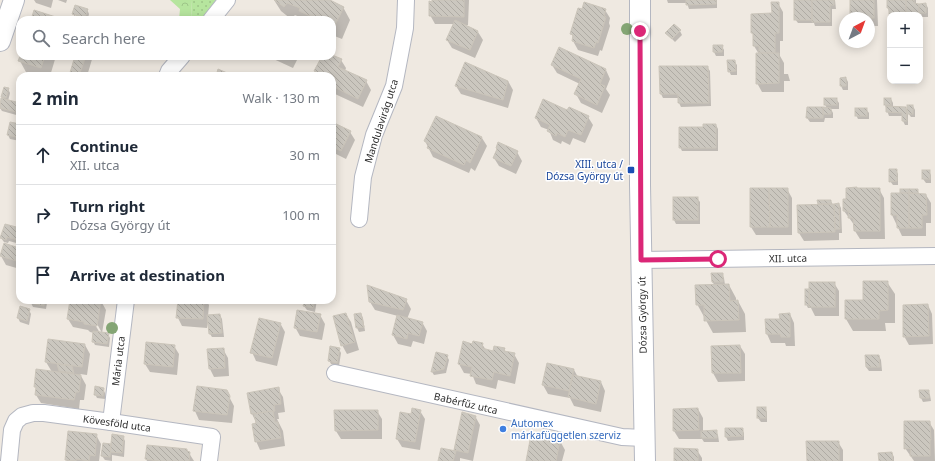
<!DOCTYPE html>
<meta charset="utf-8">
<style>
:root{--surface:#fff;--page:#f2f2f3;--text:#1f2937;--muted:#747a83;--line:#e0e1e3}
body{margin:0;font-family:"Noto Sans",sans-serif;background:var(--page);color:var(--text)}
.controls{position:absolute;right:12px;top:12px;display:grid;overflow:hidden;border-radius:8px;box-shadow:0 2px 10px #0003}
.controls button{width:36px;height:36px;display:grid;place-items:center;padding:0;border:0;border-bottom:1px solid var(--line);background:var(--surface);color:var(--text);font:20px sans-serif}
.compass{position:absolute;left:839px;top:12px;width:36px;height:36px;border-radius:50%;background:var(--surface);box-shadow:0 2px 10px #0003;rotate:41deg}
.stop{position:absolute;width:12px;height:12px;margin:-9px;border:3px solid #db2777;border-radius:50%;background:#fff}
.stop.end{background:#db2777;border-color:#fff;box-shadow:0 1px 4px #0008}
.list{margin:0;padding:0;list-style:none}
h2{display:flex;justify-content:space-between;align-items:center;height:52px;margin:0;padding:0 16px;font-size:17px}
h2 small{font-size:13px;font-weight:400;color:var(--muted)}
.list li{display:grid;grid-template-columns:26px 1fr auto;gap:12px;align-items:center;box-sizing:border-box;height:60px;padding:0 16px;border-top:1px solid var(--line)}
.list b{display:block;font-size:15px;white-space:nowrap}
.list p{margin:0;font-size:13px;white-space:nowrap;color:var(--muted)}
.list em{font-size:13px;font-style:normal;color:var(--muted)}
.icon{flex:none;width:22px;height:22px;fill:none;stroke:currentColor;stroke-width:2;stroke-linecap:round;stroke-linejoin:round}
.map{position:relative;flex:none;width:935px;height:461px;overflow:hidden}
.search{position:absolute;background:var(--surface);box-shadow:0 2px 10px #0003;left:16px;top:16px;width:320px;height:44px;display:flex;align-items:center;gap:10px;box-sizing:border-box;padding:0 14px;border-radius:12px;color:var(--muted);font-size:15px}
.panel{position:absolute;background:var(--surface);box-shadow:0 2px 10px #0003;left:16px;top:72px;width:320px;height:232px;border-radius:12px}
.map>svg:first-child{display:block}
.grass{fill:url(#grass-dots)}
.park{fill:url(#park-crowns)}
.shadow{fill:#0003}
.building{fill:url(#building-back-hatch);stroke:#cbc5ba}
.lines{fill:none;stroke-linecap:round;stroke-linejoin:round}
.minor-casing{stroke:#b4b7c1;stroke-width:18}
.tertiary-casing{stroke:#b4b7c1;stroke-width:22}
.minor{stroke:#fff;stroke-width:16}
.tertiary{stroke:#fff;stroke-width:20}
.tree{fill:#84a574}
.route{stroke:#db2777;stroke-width:5}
.transit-dot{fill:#1a4fb4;stroke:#fff;stroke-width:1.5}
.shop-dot{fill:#3f7fe0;stroke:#fff;stroke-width:1.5}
.labels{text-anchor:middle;stroke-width:3;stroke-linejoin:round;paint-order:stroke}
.street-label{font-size:10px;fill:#2e2e2e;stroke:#fff}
.transit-label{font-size:10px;fill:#164399;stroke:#fff;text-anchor:end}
.shop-label{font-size:10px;fill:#366cbe;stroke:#fff;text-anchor:start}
</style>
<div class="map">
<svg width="935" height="461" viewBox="0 0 935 461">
<defs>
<pattern id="grass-dots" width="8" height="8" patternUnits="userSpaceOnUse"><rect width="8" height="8" fill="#b6e59e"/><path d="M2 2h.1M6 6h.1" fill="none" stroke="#9dc588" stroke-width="1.8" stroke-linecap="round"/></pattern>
<pattern id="park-crowns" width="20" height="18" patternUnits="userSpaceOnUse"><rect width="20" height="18" fill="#b6e59e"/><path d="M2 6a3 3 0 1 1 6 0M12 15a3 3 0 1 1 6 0" fill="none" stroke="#9dc588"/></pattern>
<pattern id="building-back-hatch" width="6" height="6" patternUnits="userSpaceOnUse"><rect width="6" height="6" fill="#cbc7bf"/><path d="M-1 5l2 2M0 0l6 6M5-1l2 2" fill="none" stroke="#afaba4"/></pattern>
</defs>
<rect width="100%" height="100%" fill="#efe9e1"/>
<!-- grass -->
<path class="grass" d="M192 0H216L202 20H191Z"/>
<!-- park -->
<path class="park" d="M170 0H192L191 20H179L180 9Z"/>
<!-- shadow -->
<g class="shadow">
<path d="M34 0H53L51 8 36 3Z"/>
<path d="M58 0H67L66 3Z"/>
<path d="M274 0H328L343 7 350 20 342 39 332 35V20H306L295 15 291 19 281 11Z"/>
<path d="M433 0H469L468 25H462L478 32 483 40 475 58 452 48 447 40 454 24H435L430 15Z"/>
<path d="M667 0H717V8L689 9 687 3H668Z"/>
<path d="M795 0H835L836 9H832V26H815L814 23H798L795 19Z"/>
<path d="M851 0H877L878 26H869V18H851Z"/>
<path d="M888 0H916V4H926L928 8V17H922L920 44V15H890L888 8Z"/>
<path d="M778 3 783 12V41H780V56L784 63V74H788L790 81H784V92H762L757 83 759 54 754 46V37L752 32 773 14Z"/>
<path d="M87 9 89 14 88 18 75 14V16L87 20 76 18 73 14Z"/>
<path d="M605 10 610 18 609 23 610 26 602 51 600 50 598 56 578 50 573 41 574 37 571 34Z"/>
<path d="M246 17 253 20H245Z"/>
<path d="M680 31 682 35 675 42 666 33Z"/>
<path d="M722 46 724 50V56H716L714 52Z"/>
<path d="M21 56H56L50 76H35L27 74 20 61Z"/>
<path d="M72 56H93L87 76H70L75 57Z"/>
<path d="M267 56H299L293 68Z"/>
<path d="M323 56H332L341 60 346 68 345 71 366 81 371 90 363 107 335 94 332 88V76H318L316 71Z"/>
<path d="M734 61 737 65V75H731L729 71Z"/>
<path d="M552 65 606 70 610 79 606 89 610 95 602 113 581 103 576 94 580 84 557 73Z"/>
<path d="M707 67 710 71 711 106 681 107 679 103V98H663L661 94Z"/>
<path d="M846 78 848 82V90H843L841 86Z"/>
<path d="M508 81 513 90 508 108 461 94 456 86Z"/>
<path d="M8 89 10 93 8 101 20 104V116L2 111 0 108 2 99 4 100 2 97Z"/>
<path d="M836 99 839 103V109H831L833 113V118H825L824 122H810L807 118 827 108 825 105Z"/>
<path d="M891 99 893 103V107L906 108 908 112 913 106 915 110V117H911L908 113V125H905L903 121V116H889L885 105Z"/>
<path d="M866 109 869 113V119H858L856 115Z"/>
<path d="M568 111 588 117 593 125 585 143 573 138 570 145 562 141 561 144 553 140 549 130 541 127 536 118Z"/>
<path d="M436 117 482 138 487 146 475 171 471 168 469 173 433 157 425 141Z"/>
<path d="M332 123 350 132 355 140 346 159 332 152Z"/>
<path d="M20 125V141L10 139 8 135Z"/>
<path d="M716 125 718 129V151H682L680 147 704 128Z"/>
<path d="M517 152 522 161 516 174 499 166 494 158Z"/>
<path d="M896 170 898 174V185H893L890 181Z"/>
<path d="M929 171 931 175V183H926L923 179Z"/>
<path d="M787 189 792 198V235H756L751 227Z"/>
<path d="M879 189 884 198 885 239H860L855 231V226L844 211Z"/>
<path d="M917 190 920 195H926L931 203V223H926V236H902L892 215 902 194Z"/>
<path d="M674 198H697L700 202V224H676L674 220Z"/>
<path d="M818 201H831L833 205 839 204 841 208 842 233H839V240L804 241 799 233 819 205Z"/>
<path d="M20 229V244L9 241 8 243 4 242 1 238Z"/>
<path d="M20 247V269L6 265 1 256 19 249Z"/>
<path d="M722 274 724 278 725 285H729L736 298V301H738L745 314 746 332 713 333 697 304 715 285 712 282Z"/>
<path d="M887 282 895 294V323H885L886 331H853L846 319 864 301Z"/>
<path d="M834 283 839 291V316H815L811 308H808L806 304 810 290Z"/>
<path d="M32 300H46L47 303 46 309 33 307 31 303Z"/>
<path d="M71 300H91L101 301 106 310 102 333 96 322 94 323 100 333 108 334 110 338 109 347 95 345 93 341 94 333 90 332 88 330 73 327 68 319Z"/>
<path d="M179 300H206L209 305 208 316 220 315 222 319 224 337H212L210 334 209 322H208L207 328 182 326 178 318Z"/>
<path d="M306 300H317L315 312 307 310 304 306Z"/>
<path d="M406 300 411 309 407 319 422 322 427 331 424 344 413 341 411 347 398 344 393 335 398 316 375 310 370 302Z"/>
<path d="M928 305 932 314 933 344 909 345 904 336Z"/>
<path d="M29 310 31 314 29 325 20 322 18 318Z"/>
<path d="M346 314 351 322 359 350 347 354 342 345Z"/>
<path d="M361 314 363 318 365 331 359 332 357 328 355 315Z"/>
<path d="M790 314 794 323 795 346H786L785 343H771L767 334 766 320H781Z"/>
<path d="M320 315 325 324 322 340 300 336 295 327Z"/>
<path d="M280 323 285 332 277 366 256 361 252 352Z"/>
<path d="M482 344 486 350 494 352 504 349 506 352 514 354 519 363 515 384 498 380 496 389 476 384 472 374 464 373 459 364 473 345Z"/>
<path d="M85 345 90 354 87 375 80 374 86 385 84 400H80L79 409 41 403 36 395 37 390 35 386 52 372 46 362Z"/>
<path d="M174 346 179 354 177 375 150 372 145 364Z"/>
<path d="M740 346 745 354V381L718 382 713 373 712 347Z"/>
<path d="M223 349 228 358 229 376 214 377 210 369Z"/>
<path d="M339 349 341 353 339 366 331 364 329 360Z"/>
<path d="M447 356 449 360 446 373 434 375 432 372Z"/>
<path d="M866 356H879L881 360 882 371H869L866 367Z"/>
<path d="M574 370 578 377 601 382 605 391 601 412 574 406 570 398 548 394 543 385Z"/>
<path d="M197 387 226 391 234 406 232 423 199 420 195 411Z"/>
<path d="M103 389 105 393V399L97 398 95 394Z"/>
<path d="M278 389 283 397 285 412 278 413 279 419H277L283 431 285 446 260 450 256 441 257 424 252 414 248 393Z"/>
<path d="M928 391 930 395 931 401 923 402 921 398Z"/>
<path d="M758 408H765L767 412V422H761L758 418Z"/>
<path d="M698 409 703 418V431H716L718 435 719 442H704L702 439H679L674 431Z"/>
<path d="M377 411 382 419V439H341L336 431Z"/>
<path d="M420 411 425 419 420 450 402 447 397 439 412 415Z"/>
<path d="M462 414 475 416 480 425 473 461 460 458V461H439L454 452Z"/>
<path d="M929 422 934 430 935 461H914L905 448Z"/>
<path d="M742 429 744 433V440L728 441 726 437Z"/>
<path d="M96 435 101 444 99 461H67L66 460Z"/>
<path d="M123 437 125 441 124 457 112 455V461L105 460 102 456 112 445Z"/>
<path d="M560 441 565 450 562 461H527Z"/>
<path d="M838 442 843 450V461H808Z"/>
<path d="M187 450 194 461H147L146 459Z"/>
<path d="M697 450 702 458V461H675Z"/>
<path d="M892 453 894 457V461H880Z"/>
</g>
<!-- building -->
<g class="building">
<path d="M274 0H330L344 7 334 27 332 26V20H319L299 11 300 8 287 3 284 7Z"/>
<path d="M432 0H464V17L429 16V1L432 2Z"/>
<path d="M686 0H716V4L686 5Z"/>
<rect x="794" y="0" width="18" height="20"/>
<path d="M812 0H834V5H830V22H812Z"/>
<rect x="850" y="0" width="24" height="18"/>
<path d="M887 0H906V15H890L889 19V8H887Z"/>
<path d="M906 0H914V3L919 4V13H920V24V15H906Z"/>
<path d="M584 2 606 9 604 16 606 17 598 43 596 42 594 48 572 41 573 35 570 34 578 8 582 9Z"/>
<path d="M771 2H779V33H775V53H759V46H753V33H751V14L772 13Z"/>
<path d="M926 3V13H919V4Z"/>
<path d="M75 5 88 9 85 18 72 14Z"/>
<path d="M34 10 65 20H31Z"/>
<path d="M455 20 478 31 470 50 446 40Z"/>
<path d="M674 24 681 30 672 39 665 33Z"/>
<path d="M713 45H723L722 52H713Z"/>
<path d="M559 47 606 69 600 84 605 86 597 105 574 94 581 79 551 65Z"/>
<path d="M756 53H779V83L756 84Z"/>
<path d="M332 55 342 59 338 67 367 80 358 99 332 86V76H325L314 71 322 56H332Z"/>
<path d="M20 56H45L41 68 18 61Z"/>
<path d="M75 56H86L79 76H69Z"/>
<path d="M727 60H735L736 71 728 72Z"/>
<path d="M465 62 508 81 503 100 455 86Z"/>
<path d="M659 66H708L709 103H678V94H660Z"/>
<path d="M218 69 234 76H216Z"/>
<path d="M846 77V86H840V78Z"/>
<path d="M4 87 9 88 6 98 1 97Z"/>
<path d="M1 98 20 103V113L0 108Z"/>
<rect x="824" y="98" width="13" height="7"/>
<rect x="884" y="98" width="7" height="7"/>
<path d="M543 99 567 110 569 107 589 116 581 135 568 130 565 137 557 133 556 136 547 131 550 125 535 118Z"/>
<rect x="907" y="105" width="6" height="9"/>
<path d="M886 106 906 107 907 121H902V113L886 112Z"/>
<path d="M807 107H823V118H806Z"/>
<path d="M823 107 831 108V114H823Z"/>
<rect x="855" y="108" width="12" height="8"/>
<path d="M436 116 482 137 470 163 466 160 464 165 427 148 429 144 424 141Z"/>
<path d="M10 122 20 124V138L7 135Z"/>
<path d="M332 122 351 131 341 151 332 147Z"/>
<path d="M703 124H716V148H679V127H703Z"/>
<path d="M498 142 518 151 511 166 493 158 497 149 496 148Z"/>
<path d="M889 169H897V181L889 182Z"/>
<rect x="922" y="170" width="8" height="9"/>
<path d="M857 187V188H880V231H854L853 218H848L849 211H843V199H846V188Z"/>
<path d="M750 188H769L770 227H750Z"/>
<path d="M769 188H788V227H770Z"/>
<rect x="900" y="189" width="9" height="4"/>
<path d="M909 189H918V194L909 193Z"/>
<path d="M891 193H909V228H897V215H891Z"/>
<path d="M909 193 926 194 927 215H922V228H909Z"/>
<rect x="673" y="197" width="25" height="23"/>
<path d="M817 200H831V204H818Z"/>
<path d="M839 203 840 229H835L834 204Z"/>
<path d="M834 204 835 232 798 233 797 205Z"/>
<path d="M5 224 20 228V241L7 237 6 240 0 238Z"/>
<path d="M4 243 19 248 20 246V262L0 256Z"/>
<path d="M711 273H723V282H712Z"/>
<path d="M863 281H888V310L879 311V319H845V300H863Z"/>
<rect x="809" y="282" width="26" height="25"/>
<path d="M729 284 730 301 738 300 739 320 704 321V305H696L695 285Z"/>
<path d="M367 285 407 299 403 310 369 302Z"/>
<rect x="805" y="289" width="4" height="16"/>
<path d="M31 300H45L44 306 30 303Z"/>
<path d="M70 300 101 301 97 326 84 324V322L67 319Z"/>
<path d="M178 300H204L203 319 176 318Z"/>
<path d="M305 300H315L313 308 303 306Z"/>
<path d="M928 304 929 336 903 337V305Z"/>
<path d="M20 306 30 309 27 321 17 318Z"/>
<path d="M297 310 321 314 317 332 294 328Z"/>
<path d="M346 313 355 342 341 346 333 316Z"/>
<path d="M361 313 364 327 356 328 354 314Z"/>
<path d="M790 313V337H781L780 334H766L765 319H780L779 314Z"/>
<path d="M220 314 222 333 209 334 207 315Z"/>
<path d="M397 315 423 322 419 336 408 333 407 339 392 335Z"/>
<path d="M259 318 281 323 272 358 250 353Z"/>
<path d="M93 331 109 333 107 344 92 342Z"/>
<path d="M48 339 85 344 82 367 45 362Z"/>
<path d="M463 341 472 344 473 341 483 343 482 348 493 351 494 346 505 348 504 351 515 353 510 376 494 372 492 380 470 376 472 367 458 364Z"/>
<path d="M146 342 175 345 173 367 144 364Z"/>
<path d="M740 345 741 373H712L711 346Z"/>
<path d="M330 346 340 348 337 363 328 361Z"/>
<path d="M224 348 225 368 209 369 207 349Z"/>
<path d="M436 352 448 355 444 369 431 372Z"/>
<path d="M865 355H879L880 367H866Z"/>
<path d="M547 363 574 369 569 391 542 385Z"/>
<path d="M57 364 72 366 74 373 59 371Z"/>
<path d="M36 369 81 375 79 392H76L74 400 35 395 36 387H34Z"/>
<path d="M573 375 601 381 596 404 568 397Z"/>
<path d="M95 386 104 388 103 396 94 395Z"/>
<path d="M197 386 227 390 230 396 227 415 193 411Z"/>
<path d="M279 387 281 404 274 405 275 411 251 414 247 393Z"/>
<path d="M919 390H929V398H920Z"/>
<rect x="757" y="407" width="9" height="11"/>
<path d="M412 408 421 410 415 442 396 439 400 412 411 414Z"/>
<path d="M698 408 699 430 673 431V409Z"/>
<path d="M334 410H378V430L335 431Z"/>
<path d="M273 411 275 422H278L281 438 255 442 252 424 256 423 254 414Z"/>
<path d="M462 412 476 416 468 453 454 450Z"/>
<path d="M904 421H930L931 440H930V456H910L911 448 904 449Z"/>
<path d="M725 428H743V436L725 437Z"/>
<path d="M717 430V438H701V431Z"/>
<path d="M68 431 97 434 95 456 90 455 89 461 76 459V461L65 460Z"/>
<path d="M541 433 553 435 560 440 556 461H526L531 435Z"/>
<path d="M112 434 124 436 122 453 110 452Z"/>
<path d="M806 441H839V461H807Z"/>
<path d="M103 443 111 444 110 457 101 456Z"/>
<path d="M147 445 187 449V451L190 452 189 461H159L145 459Z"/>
<path d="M441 448 456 451 453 461H438Z"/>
<path d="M674 448 698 449V461H674Z"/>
<path d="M892 452 893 461H879L878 453Z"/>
</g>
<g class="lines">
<!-- minor casing -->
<g class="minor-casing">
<g id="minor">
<path d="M211 20 227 0"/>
<path d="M167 76 169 71 182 56"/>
<path d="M359 219 363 177 374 135 394 86 405 28 406 0"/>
<path d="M641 260 935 256"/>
<path d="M335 373 622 437 644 438"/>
<path d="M111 422 126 300"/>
<path d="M9 461 12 430 16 421 22 416 33 413H44L111 422 212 437 209 461"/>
</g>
</g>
<!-- tertiary casing -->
<g class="tertiary-casing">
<g id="tertiary">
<path d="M640 0V185L645 461"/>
<path d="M0 41 14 0"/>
</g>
</g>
<!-- minor -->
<use href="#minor" class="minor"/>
<!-- tertiary -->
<use href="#tertiary" class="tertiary"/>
</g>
<!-- trees -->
<g class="tree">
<circle cx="627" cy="29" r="6"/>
<circle cx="112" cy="328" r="6"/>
</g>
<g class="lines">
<!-- route -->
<path class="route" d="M640 31 641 260 718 259"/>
</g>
<!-- markers -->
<rect class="transit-dot" x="627" y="166" width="8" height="8" rx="2"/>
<circle class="shop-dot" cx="503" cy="429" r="4"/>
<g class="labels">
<!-- street labels -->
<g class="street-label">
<text transform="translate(381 121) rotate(-72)" y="4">Mandulavirág utca</text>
<text transform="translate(788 258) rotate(-1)" y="4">XII. utca</text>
<text transform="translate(642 315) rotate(-91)" y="4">Dózsa György út</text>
<text transform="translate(118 361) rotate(-83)" y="4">Mária utca</text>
<text transform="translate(466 403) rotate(13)" y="4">Babérfűz utca</text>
<text transform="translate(117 423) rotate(8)" y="4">Kövesföld utca</text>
</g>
<!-- transit labels -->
<g class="transit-label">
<text x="623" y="168">XIII. utca /<tspan x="623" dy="12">Dózsa György út</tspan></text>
</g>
<!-- shop labels -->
<g class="shop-label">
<text x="511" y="427">Automex<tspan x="511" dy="12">márkafüggetlen szerviz</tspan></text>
</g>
</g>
</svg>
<div class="controls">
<button>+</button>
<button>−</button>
</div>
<svg class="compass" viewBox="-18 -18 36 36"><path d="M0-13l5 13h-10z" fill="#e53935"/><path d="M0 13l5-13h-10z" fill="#747a83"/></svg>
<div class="stop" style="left:718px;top:259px"></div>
<div class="stop end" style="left:640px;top:31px"></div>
<div class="search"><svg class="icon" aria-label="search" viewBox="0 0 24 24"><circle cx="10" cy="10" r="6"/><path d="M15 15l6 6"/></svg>Search here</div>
<section class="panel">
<h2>2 min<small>Walk · 130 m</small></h2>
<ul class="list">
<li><svg class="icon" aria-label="ahead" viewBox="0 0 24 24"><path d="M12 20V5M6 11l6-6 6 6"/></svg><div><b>Continue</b><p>XII. utca</p></div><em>30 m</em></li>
<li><svg class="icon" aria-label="right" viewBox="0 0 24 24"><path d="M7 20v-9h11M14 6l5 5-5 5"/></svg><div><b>Turn right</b><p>Dózsa György út</p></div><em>100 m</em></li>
<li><svg class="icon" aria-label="arrive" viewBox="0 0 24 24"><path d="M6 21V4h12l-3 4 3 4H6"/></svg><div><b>Arrive at destination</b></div></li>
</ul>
</section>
</div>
